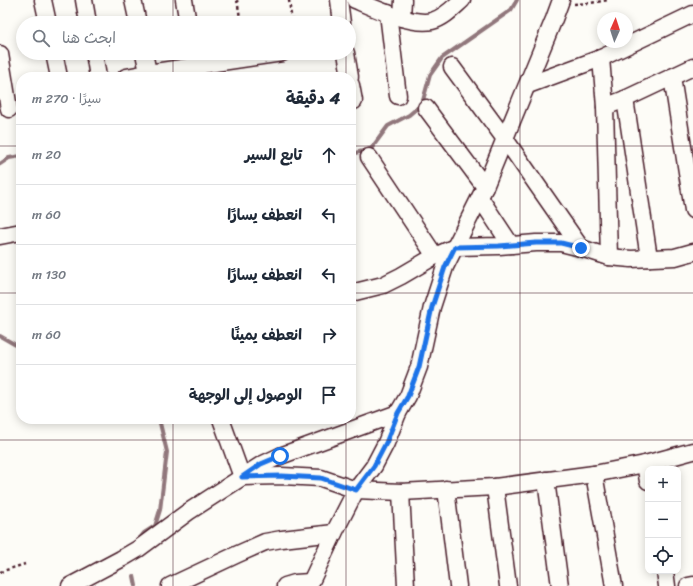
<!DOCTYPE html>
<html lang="ar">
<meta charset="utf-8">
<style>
:root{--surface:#fff;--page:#f6f6f7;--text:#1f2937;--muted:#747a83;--line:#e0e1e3}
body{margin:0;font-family:Sriracha,"Playpen Sans Arabic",sans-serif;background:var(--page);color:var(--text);direction:rtl}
.controls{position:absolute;right:12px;bottom:12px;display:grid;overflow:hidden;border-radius:8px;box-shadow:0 2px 10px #0003}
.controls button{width:36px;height:36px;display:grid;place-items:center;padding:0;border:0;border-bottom:1px solid var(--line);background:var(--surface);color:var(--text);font:20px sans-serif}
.compass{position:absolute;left:597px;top:12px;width:36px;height:36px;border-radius:50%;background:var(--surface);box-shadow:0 2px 10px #0003;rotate:3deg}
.stop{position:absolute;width:12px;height:12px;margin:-9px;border:3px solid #1a73e8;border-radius:50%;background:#fff}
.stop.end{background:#1a73e8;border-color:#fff;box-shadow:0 1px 4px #0008}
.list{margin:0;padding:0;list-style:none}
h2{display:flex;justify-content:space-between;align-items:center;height:52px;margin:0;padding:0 16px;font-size:17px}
h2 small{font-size:13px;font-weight:400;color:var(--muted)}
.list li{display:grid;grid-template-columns:26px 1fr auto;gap:12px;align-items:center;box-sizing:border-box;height:60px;padding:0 16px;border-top:1px solid var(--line)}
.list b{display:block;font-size:15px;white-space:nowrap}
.list em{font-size:13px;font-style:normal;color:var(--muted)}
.icon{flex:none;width:22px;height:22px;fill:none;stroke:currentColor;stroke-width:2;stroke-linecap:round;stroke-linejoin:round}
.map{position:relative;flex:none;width:693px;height:586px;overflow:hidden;direction:ltr}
.search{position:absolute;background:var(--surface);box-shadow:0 2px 10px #0003;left:16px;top:16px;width:340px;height:44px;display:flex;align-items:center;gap:10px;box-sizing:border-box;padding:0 14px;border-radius:22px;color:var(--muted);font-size:15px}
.panel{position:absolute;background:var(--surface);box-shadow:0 2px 10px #0003;left:16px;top:72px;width:340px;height:352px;border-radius:16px;direction:rtl}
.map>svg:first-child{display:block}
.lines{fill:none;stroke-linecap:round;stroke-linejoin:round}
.stream{stroke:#91777b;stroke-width:4}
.street-casing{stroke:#4a1f2b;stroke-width:19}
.path{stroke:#4a1f2b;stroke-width:2.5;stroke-dasharray:3 3;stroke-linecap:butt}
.street{stroke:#fdfcf7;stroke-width:16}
.route{stroke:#1a73e8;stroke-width:5}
.grid{fill:none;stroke:#4a1f2b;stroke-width:1;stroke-opacity:0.55}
</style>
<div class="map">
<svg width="693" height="586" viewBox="0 0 693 586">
<rect width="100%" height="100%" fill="#fdfcf7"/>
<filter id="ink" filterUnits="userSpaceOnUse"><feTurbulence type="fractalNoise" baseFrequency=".025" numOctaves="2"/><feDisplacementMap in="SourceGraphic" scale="8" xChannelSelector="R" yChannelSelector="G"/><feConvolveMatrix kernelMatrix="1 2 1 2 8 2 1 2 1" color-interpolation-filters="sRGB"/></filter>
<g filter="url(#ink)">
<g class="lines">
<!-- stream -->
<g class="stream">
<path d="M351 154 371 149 388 126 409 115 422 104 430 75 442 58 511 10 517 0"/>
<path d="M0 164 9 158 21 156"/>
<path d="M0 336 21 348"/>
<path d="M137 542 144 533 155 526 160 510 167 452 159 419"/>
<path d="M134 576 136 586"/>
</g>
<!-- street casing -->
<g class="street-casing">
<g id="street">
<path d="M43 0 48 23"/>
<path d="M84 0 88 23"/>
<path d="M133 0 138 23"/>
<path d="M184 0 188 23"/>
<path d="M339 0 342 23"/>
<path d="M355 0C374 8 412 26 432 21 444 18 453 8 462 0"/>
<path d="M388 13 398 96"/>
<path d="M402 18 403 0"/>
<path d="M54 53 59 77"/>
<path d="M94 53 98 77"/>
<path d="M144 53 149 77"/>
<path d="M193 53 198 77"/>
<path d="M346 53 350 77"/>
<path d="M0 54 9 109"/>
<path d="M601 58 605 107 625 99 693 67"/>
<path d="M452 67 505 139 581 248"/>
<path d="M126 77 148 73 282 53"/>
<path d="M672 77 693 210"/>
<path d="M351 85 354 101"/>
<path d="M528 85 601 58 693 14"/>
<path d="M625 99 649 258"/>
<path d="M605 107 609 257"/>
<path d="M426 108 485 187"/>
<path d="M369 157 435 256"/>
<path d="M480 198 511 245"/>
<path d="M0 236 21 232"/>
<path d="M351 293 383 285 401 276 435 256 455 247 499 246 536 243H561L581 248 609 257 631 259 675 257 693 252"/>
<path d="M221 419 242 477 282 476 321 478 356 490 401 492 495 487 594 474 645 464 693 451"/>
<path d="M645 464 648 481"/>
<path d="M594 474 614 586"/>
<path d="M546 480 560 586"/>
<path d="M495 487 508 586"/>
<path d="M446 489 458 586"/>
<path d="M401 492 406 586"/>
<path d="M665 571 667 586"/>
<path d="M70 586 121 559 138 549 188 512 261 465 280 456 398 413"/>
<path d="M170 586 238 554 265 542 282 539 334 533"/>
<path d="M285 586 295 583 310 582"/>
<path d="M309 586 334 533 356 490 374 466 386 443 398 413 408 396 419 367 432 307 445 267 485 187 554 19 561 0"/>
<path d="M688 586 693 585"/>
</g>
</g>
<!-- path -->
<g class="path">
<path d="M237 0 241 23"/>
<path d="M289 0 292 23"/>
<path d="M574 4 590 3 609 0"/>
<path d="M309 77 336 73"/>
<path d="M0 572 25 564"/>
</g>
<!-- street -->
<use href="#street" class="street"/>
</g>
</g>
<g class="lines" filter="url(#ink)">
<!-- route -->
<path class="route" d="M280 456 261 464 242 477 282 476 321 478 356 490 374 466 386 443 398 413 408 396 419 367 432 307 445 267 455 247 499 246 536 243H561L581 248"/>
</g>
<!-- grid -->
<path class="grid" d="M173 0V23M346 0V23M520 0V586M173 53V77M346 53V77M0 146H21M351 146H693M0 293H21M351 293H693M173 419V586M346 419V586M0 440H693"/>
</svg>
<div class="controls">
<button>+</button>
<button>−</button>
<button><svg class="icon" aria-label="locate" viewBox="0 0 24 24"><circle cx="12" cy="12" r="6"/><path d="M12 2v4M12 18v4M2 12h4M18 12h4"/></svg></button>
</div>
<svg class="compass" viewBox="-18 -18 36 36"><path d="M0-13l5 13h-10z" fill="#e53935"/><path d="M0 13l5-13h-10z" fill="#747a83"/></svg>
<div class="stop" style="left:280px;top:456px"></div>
<div class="stop end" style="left:581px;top:248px"></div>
<div class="search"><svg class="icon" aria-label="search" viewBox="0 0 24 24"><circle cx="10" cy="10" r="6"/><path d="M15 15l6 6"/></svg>ابحث هنا</div>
<section class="panel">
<h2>4 دقيقة<small>سيرًا · 270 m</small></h2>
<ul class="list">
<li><svg class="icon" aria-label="ahead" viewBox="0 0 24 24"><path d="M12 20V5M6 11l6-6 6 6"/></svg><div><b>تابع السير</b></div><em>20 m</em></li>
<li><svg class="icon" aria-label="left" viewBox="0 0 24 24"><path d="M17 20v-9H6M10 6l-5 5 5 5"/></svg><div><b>انعطف يسارًا</b></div><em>60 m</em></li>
<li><svg class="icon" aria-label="left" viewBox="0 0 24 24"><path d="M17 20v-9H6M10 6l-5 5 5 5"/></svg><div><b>انعطف يسارًا</b></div><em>130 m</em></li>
<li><svg class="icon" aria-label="right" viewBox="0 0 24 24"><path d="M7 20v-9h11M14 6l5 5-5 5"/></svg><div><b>انعطف يمينًا</b></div><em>60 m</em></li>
<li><svg class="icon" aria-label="arrive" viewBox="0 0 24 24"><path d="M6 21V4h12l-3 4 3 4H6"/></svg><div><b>الوصول إلى الوجهة</b></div></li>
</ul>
</section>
</div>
